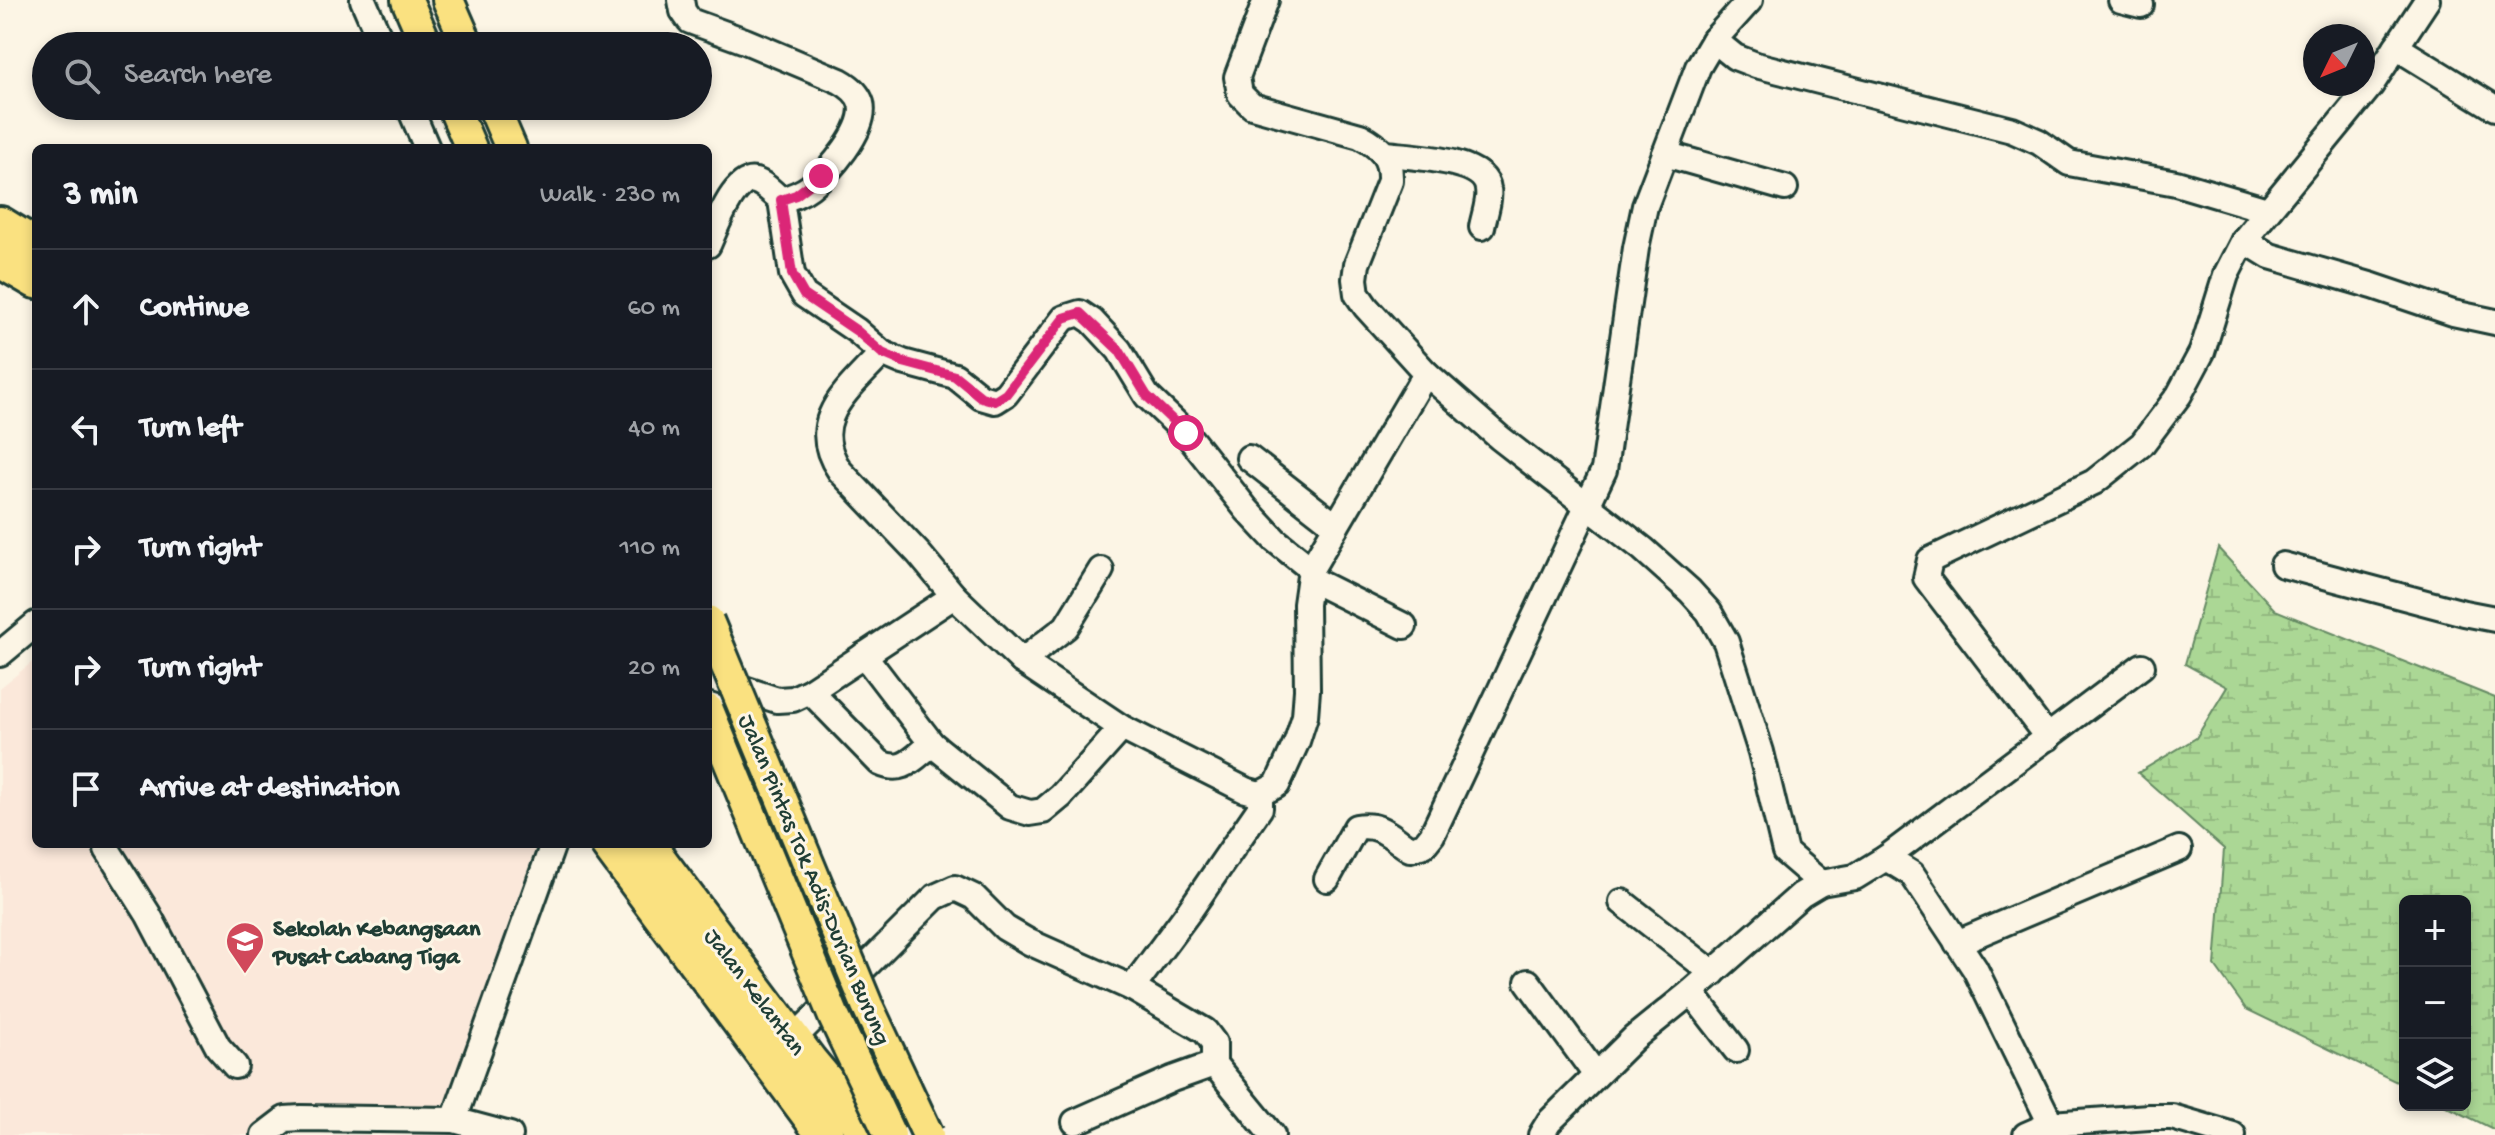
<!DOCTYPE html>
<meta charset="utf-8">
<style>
:root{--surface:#171b24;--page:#242831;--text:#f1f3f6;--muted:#9ea1a6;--line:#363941}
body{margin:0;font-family:"Gochi Hand",sans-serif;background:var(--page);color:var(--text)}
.controls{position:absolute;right:24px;bottom:24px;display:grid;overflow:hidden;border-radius:12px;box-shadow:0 4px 12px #0003}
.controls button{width:72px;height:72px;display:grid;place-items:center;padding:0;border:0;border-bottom:2px solid var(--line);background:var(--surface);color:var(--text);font:40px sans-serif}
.compass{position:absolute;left:2303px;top:24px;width:72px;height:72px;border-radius:50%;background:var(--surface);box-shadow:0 4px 12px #0003;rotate:227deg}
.stop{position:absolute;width:24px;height:24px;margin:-18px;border:6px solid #db2777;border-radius:50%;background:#fff}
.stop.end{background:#db2777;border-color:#fff;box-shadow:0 2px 8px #0008}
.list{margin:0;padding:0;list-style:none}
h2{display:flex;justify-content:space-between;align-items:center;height:104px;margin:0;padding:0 32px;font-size:34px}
h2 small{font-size:26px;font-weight:400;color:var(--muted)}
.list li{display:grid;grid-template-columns:52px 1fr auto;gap:24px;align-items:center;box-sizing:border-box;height:120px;padding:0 32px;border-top:2px solid var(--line)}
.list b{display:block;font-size:30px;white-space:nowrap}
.list em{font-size:26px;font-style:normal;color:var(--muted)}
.icon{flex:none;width:44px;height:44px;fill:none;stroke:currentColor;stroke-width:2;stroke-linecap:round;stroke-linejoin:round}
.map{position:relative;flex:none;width:2495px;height:1135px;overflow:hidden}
.search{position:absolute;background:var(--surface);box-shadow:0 4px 12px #0003;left:32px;top:32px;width:680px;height:88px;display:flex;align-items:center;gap:20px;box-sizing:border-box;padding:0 28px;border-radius:44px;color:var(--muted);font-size:30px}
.panel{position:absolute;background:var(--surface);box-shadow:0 4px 12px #0003;left:32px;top:144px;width:680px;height:704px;border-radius:12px}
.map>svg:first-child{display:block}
.built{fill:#fbe8da}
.wetland{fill:url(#wetland-marsh);stroke:#658a64;stroke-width:2}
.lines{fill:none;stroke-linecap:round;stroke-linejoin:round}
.minor-casing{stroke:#1f3d34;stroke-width:30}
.major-casing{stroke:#1f3d34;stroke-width:36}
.highway-casing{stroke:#1f3d34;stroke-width:42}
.minor{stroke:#fcf5e5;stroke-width:24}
.major{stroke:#fae180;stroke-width:30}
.highway{stroke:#fae180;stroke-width:36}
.major-bridge-casing{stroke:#1f3d34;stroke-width:36;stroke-linecap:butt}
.major-bridge{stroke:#fae180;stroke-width:30}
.route{stroke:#db2777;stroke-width:10}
.labels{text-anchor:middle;stroke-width:6;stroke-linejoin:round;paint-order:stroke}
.street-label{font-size:24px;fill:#1f3d34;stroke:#fcf5e5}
.poi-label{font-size:24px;font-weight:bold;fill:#1f3d34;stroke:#fcf5e5;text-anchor:start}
</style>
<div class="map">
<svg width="2495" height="1135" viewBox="0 0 2495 1135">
<defs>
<pattern id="wetland-marsh" width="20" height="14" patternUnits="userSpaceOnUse" patternTransform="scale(2)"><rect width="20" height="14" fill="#abd795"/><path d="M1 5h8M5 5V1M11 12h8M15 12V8" fill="none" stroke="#93b981"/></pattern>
</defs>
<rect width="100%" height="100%" fill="#fcf5e5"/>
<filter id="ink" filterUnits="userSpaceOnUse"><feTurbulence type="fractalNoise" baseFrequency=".0125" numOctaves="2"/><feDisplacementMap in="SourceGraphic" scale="16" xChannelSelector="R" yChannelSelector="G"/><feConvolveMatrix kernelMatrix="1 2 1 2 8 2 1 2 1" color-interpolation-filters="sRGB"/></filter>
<g filter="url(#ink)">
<!-- built -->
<path class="built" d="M36 659V844H537L443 1107 298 1116 273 1112 247 1135H0V688Z"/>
<!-- wetland -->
<path class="wetland" d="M2218 548 2275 610 2495 698V1130L2444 1105H2465V901H2405V1086L2246 1009 2215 966 2224 849 2138 773 2196 738 2227 687 2185 664Z"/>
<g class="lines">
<!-- minor casing -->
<g class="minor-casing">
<g id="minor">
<path d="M363 0 383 46"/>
<path d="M681 0 683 11 690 21 745 41 840 81C849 86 858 93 861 103 868 129 828 173 810 187 801 194 791 197 781 200"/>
<path d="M1266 0 1237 77 1240 94 1252 106 1360 136C1381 147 1391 157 1390 181L1357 264 1355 279 1357 294 1366 307 1426 373 1500 438 1643 549 1690 591 1709 612 1726 642 1761 752 1785 852 1821 883 1855 877 1886 858 2142 666"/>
<path d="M2121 0 2141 5"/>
<path d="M2427 0 2371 85 2244 240 2270 256 2373 286 2453 313 2495 322"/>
<path d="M1714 40 1735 57 1756 65 2012 130 2039 142 2069 163 2176 183 2267 210"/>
<path d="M2396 47 2495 108"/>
<path d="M409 106 427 148"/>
<path d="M1385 154C1409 157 1485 158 1488 189 1490 200 1484 216 1482 227"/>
<path d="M1665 154 1785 188"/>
<path d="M708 245C715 230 734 175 755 181 764 183 774 194 781 200L792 274 804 295 857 331 882 353 903 362 955 376 981 397 995 401 1006 394 1064 318 1080 313 1092 321 1119 350 1147 396 1186 433 1247 510 1275 540 1311 569"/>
<path d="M882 353C849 390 805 420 840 471L919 554 954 596"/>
<path d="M1249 458 1336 526"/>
<path d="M2283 565 2464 613 2495 619"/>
<path d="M1310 579 1404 626"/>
<path d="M0 654 36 624"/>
<path d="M864 655 932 744 1010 807 1030 813 1043 811 1061 796 1122 728"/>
<path d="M1022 661 1066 627 1101 570"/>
<path d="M708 677 777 700 793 699 810 691 954 596 1022 661 1122 728 1245 790 1260 794 1277 785 1297 741 1305 716 1307 690 1306 604 1311 569 1426 373"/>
<path d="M810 691 880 763C904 774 913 758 932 744"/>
<path d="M2048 738 1926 578 1930 560 2094 482 2142 444 2179 395 2202 352 2226 275 2244 240"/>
<path d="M107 844V849L148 914 218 1047 235 1066"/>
<path d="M1886 858 1912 874 1975 969 2051 1124"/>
<path d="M1327 879 1356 827C1382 823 1389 836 1410 849L1424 845 1432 835 1604 470 1636 248 1645 206 1698 67 1714 40 1750 0"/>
<path d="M1622 902 1713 973"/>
<path d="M1957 943 2179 849"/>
<path d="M1528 982 1596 1075"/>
<path d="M1132 988 1190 910 1260 808V794"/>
<path d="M1691 992 1736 1050"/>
<path d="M792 1040 935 897 955 888 974 897 1005 928 1029 942 1132 988 1205 1031 1214 1043V1064L1272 1135"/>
<path d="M454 1120 553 844"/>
<path d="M1075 1122 1172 1079 1214 1064"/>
<path d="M264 1135 285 1119 301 1118 454 1120 510 1135"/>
<path d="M1541 1135 1549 1122 1634 1038 1691 992 1801 895 1821 883"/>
<path d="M2026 1135 2051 1124 2149 1117H2172L2233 1135"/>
</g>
</g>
<!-- major casing -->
<g class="major-casing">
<g id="major">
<path d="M407 0 427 46"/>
<path d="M448 0 468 46"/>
<path d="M453 106 471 148"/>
<path d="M493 106 511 148"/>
</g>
</g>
<!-- highway casing -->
<g class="highway-casing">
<g id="highway">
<path d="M0 225 36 247"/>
<path d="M0 259 36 280"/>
<path d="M609 844 825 1135"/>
<path d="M646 844 809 1062 870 1135"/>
</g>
</g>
<!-- minor -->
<use href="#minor" class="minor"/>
<!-- major -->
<use href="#major" class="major"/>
<!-- highway -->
<use href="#highway" class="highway"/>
<!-- major-bridge casing -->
<g class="major-bridge-casing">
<g id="major-bridge">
<path d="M708 621 867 1005 928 1135"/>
<path d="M708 710 834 1017 890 1135"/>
</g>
</g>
<!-- major-bridge -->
<use href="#major-bridge" class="major-bridge"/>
</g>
</g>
<g class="lines" filter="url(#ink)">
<!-- route -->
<path class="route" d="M821 176 796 195 781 200 792 274 804 295 857 331 882 353 903 362 955 376 981 397 995 401 1006 394 1064 318 1080 313 1119 350 1147 396 1186 433"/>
</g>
<!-- icons -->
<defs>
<g id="school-pin" transform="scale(2)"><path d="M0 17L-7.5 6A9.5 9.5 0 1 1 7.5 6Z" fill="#d1495b" stroke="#fcf5e5"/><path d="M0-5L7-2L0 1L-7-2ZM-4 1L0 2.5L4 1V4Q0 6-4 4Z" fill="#fff"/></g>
</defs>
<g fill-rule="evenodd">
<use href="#school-pin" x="245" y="941"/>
</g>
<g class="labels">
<!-- street labels -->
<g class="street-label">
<text transform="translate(816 879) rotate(67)" y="8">Jalan Pintas Tok Adis-Durian Burung</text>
<text transform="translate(756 991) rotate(53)" y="8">Jalan Kelantan</text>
</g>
<!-- poi labels -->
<g class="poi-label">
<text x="273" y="935">Sekolah Kebangsaan<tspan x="273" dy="28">Pusat Cabang Tiga</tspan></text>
</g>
</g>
</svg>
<div class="controls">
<button>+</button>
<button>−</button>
<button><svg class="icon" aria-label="layers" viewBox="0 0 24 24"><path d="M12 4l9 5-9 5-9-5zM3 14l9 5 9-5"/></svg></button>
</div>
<svg class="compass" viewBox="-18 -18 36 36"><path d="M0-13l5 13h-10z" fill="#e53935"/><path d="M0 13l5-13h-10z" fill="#9ea1a6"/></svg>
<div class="stop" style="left:1186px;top:433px"></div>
<div class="stop end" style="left:821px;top:176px"></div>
<div class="search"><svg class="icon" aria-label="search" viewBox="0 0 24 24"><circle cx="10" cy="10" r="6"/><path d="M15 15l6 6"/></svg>Search here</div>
<section class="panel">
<h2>3 min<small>Walk · 230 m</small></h2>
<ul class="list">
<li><svg class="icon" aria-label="ahead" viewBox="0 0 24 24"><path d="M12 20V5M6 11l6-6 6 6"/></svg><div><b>Continue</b></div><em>60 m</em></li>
<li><svg class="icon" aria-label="left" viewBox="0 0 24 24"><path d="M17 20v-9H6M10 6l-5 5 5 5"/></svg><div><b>Turn left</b></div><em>40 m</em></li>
<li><svg class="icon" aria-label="right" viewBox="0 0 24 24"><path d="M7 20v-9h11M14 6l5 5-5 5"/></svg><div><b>Turn right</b></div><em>110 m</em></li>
<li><svg class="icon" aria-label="right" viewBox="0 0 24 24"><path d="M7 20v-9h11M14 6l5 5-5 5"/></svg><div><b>Turn right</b></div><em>20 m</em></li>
<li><svg class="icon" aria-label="arrive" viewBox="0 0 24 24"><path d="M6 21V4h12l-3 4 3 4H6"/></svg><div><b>Arrive at destination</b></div></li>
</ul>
</section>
</div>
